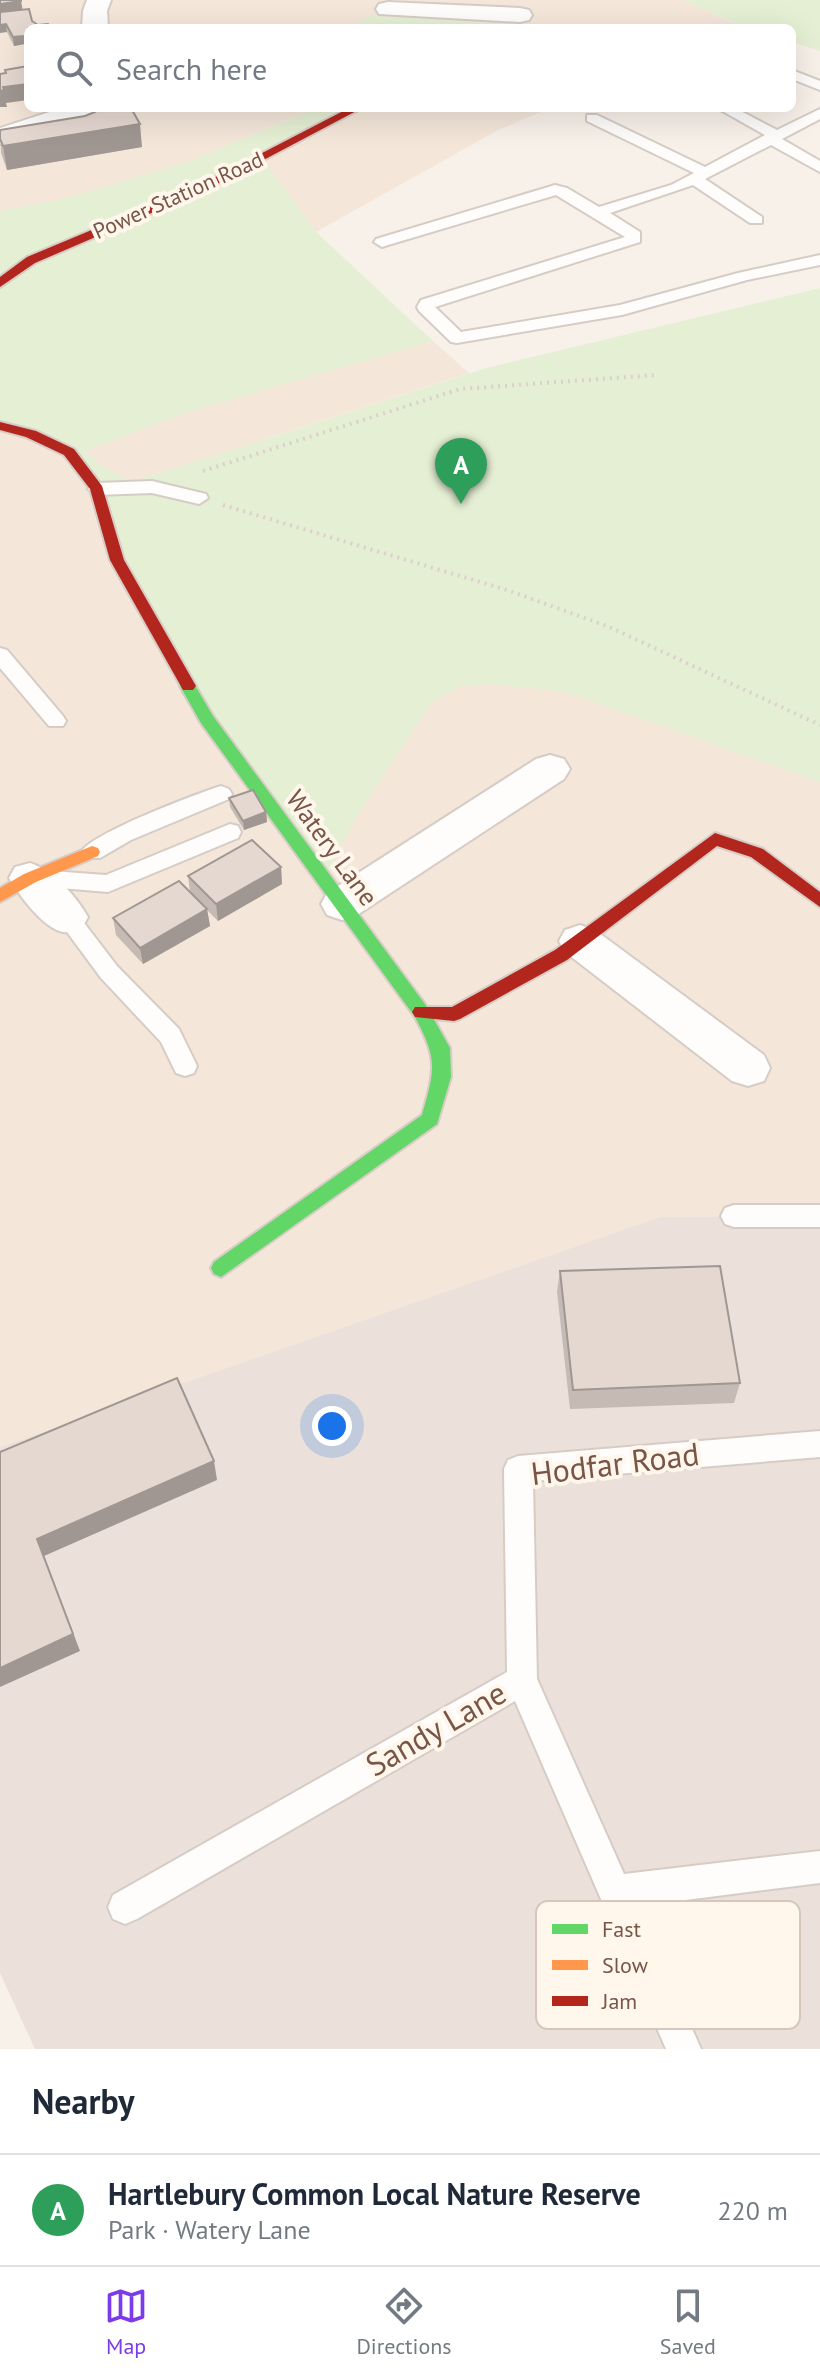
<!DOCTYPE html>
<meta charset="utf-8">
<style>
:root{--surface:#fff;--page:#f2f2f3;--text:#1f2937;--muted:#747a83;--line:#e0e1e3;--accent:#7c3aed}
body{margin:0;font-family:"PT Sans",sans-serif;background:var(--page);color:var(--text)}
.you{position:absolute;left:332px;top:1426px;width:28px;height:28px;margin:-20px;border:6px solid #fff;border-radius:50%;background:#1a73e8;box-shadow:0 0 0 12px #1a73e833}
.badge{display:grid;place-items:center;width:52px;height:52px;border-radius:50%;background:var(--accent);color:#fff;font-size:26px;font-weight:700}
.pin{position:absolute;translate:-50% -66px;filter:drop-shadow(0 2px 4px #0008)}
.pin::after{content:'';position:absolute;top:42px;width:28px;height:24px;background:inherit;clip-path:polygon(0 0,100% 0,50% 100%)}
.list{margin:0;padding:0;list-style:none}
h2{display:flex;justify-content:space-between;align-items:center;height:104px;margin:0;padding:0 32px;font-size:34px}
h2 small{font-size:26px;font-weight:400;color:var(--muted)}
.list li{display:grid;grid-template-columns:52px 1fr auto;gap:24px;align-items:center;box-sizing:border-box;height:112px;padding:0 32px;border-top:2px solid var(--line)}
.list b{display:block;font-size:30px;white-space:nowrap}
.list p{margin:0;font-size:26px;white-space:nowrap;color:var(--muted)}
.list em{font-size:26px;font-style:normal;color:var(--muted)}
.icon{flex:none;width:44px;height:44px;fill:none;stroke:currentColor;stroke-width:2;stroke-linecap:round;stroke-linejoin:round}
.map{position:relative;flex:none;width:820px;height:2049px;overflow:hidden}
.search{position:absolute;background:var(--surface);box-shadow:0 8px 32px #0002;left:24px;right:24px;top:24px;height:88px;display:flex;align-items:center;gap:20px;box-sizing:border-box;padding:0 28px;border-radius:12px;color:var(--muted);font-size:30px}
.sheet{height:216px;background:var(--surface)}
nav{display:flex;justify-content:space-around;align-items:center;box-sizing:border-box;height:112px;border-top:2px solid var(--line);background:var(--surface);font-size:22px;color:var(--muted)}
nav a{display:grid;justify-items:center;gap:4px}
nav .on{color:var(--accent)}
.map>svg:first-child{display:block}
.residential{fill:#f4e6d9}
.industrial{fill:#ebe1da}
.green{fill:#e5efd3}
.lines{fill:none;stroke-linecap:round;stroke-linejoin:round}
.lane-casing{stroke:#d6ccc6;stroke-width:4}
.street-casing{stroke:#d6ccc6;stroke-width:4}
.fast-casing{stroke:#d7ccc6;stroke-width:4}
.slow-casing{stroke:#d7ccc6;stroke-width:4}
.jam-casing{stroke:#d7ccc6;stroke-width:4}
.path{stroke:#dbd0cc;stroke-width:4;stroke-dasharray:2 5;stroke-linecap:butt}
.lane{fill:#fefdfc;fill-rule:evenodd}
.street{fill:#fefdfc;fill-rule:evenodd}
.fast{fill:#63d668;fill-rule:evenodd}
.slow{fill:#ff974d;fill-rule:evenodd}
.jam{fill:#b3261e;fill-rule:evenodd}
.wall{fill:#c5bab4}
.shaded-wall{fill:#a09792}
.building{fill:#e5d8d1;stroke:#a09792;stroke-width:2}
.labels{text-anchor:middle;stroke-width:8;stroke-linejoin:round;paint-order:stroke}
.far-street-label{font-size:22px;fill:#795547;stroke:#fff6ec}
.street-label{font-size:26px;fill:#795547;stroke:#fff6ec}
.near-street-label{font-size:32px;fill:#795547;stroke:#fff6ec}
.key{fill:#fff6ec;stroke:#d7c6ba;stroke-width:2}
.key-label{font-size:22px;fill:#795547}
</style>
<div class="map">
<svg width="820" height="2049" viewBox="0 0 820 2049">
<rect width="100%" height="100%" fill="#f8f1ea"/>
<!-- residential -->
<g class="residential">
<path d="M0 0H683L743 27 498 28 518 16 359 21 357 28H28V108H309L304 113 182 164 63 199 0 211Z"/>
<path d="M357 108H550L498 130 316 232 262 158Z"/>
<path d="M433 341 469 373 132 482 99 464 84 450 181 414Z"/>
<path d="M0 426 69 452 324 880 355 819 431 703 460 686 493 684 566 692 820 782V1216L660 1217 0 1447Z"/>
</g>
<!-- industrial -->
<path class="industrial" d="M820 1216V2049H35L0 1973V1447L660 1217Z"/>
<!-- green -->
<g class="green">
<path d="M683 0H820V51L792 42V28H747Z"/>
<path d="M388 9 514 18 498 28H358L359 21Z"/>
<path d="M309 108H357L262 158 316 232 433 341 181 414 85 451 99 464 132 482 486 368 820 288V782L566 692 493 684 460 686 431 703 355 819 323 881 221 740 69 452 0 426V211L63 199 182 164 304 113Z"/>
</g>
<g class="lines">
<!-- lane casing -->
<g class="lane-casing">
<g id="lane">
<path d="M792 70 820 81V90L792 79Z"/>
<path d="M717 108H735L777 130 820 109V119L782 139 820 161V172L771 145 705 179 762 217V223H750L693 185 610 213 640 232V242L435 307 461 332 620 305 738 273 820 255V265L747 280 622 315 457 343 451 342 419 311 417 307 421 300 625 237 556 195 388 245 382 247 374 242 376 239 555 185 567 188 599 207 671 185 694 173 587 121V115H597L705 167 765 135Z"/>
<path d="M152 481 206 494 208 498 199 504 152 493 97 495 88 489 97 483Z"/>
<path d="M0 648 7 650 63 716 66 721 63 726H49L0 668Z"/>
<path d="M221 786 229 789 232 794 229 799 131 840 100 858H84L81 852C92 833 196 794 221 786Z"/>
<path d="M230 824 238 826 241 832 238 838 108 892 37 886 29 884 26 878 29 872 37 870 106 875Z"/>
<path d="M67 908 75 911 117 966 179 1029 197 1066 194 1073 185 1076 176 1073 161 1042 101 978 56 917 59 911Z"/>
<path d="M734 1205H820V1227H734L725 1224 721 1216 725 1208Z"/>
<path d="M820 1431V1457L533 1481 537 1679 624 1874 820 1851V1883L638 1906 701 2049H666L515 1701 137 1919 125 1924 113 1919 108 1907 113 1895 507 1672 504 1469 508 1460 518 1456Z"/>
</g>
</g>
<!-- street casing -->
<g class="street-casing">
<g id="street">
<path d="M87 0H111L107 11 108 28H82L83 11Z"/>
<path d="M388 2 520 8 529 10 532 15 529 20 520 22 379 14 376 9 379 4Z"/>
<path d="M62 108H99L95 114 45 134 0 144V128Z"/>
<path d="M550 755 564 759 570 769 564 779 357 915 342 920 327 915 321 904 327 893 536 759Z"/>
<path d="M30 863C53 870 76 896 88 917L82 928C75 930 70 933 63 932 43 928 19 895 9 878L15 867Z"/>
<path d="M580 925 595 930 764 1055 770 1068 764 1081 748 1086 732 1081 565 952 559 941 565 930Z"/>
</g>
</g>
<!-- fast casing -->
<g class="fast-casing">
<path id="fast" d="M188 681 193 682 213 716 427 1007 450 1048 451 1077 437 1124 221 1277 214 1274 211 1268 214 1262 422 1115C435 1069 438 1060 415 1017L201 723 180 686Z"/>
</g>
<!-- slow casing -->
<g class="slow-casing">
<path id="slow" d="M92 846 98 848 100 852 98 856 36 882 0 902V888L24 874Z"/>
</g>
<!-- jam casing -->
<g class="jam-casing">
<g id="jam">
<path d="M349 108H362L212 187 35 263 0 287V277L27 257 204 183Z"/>
<path d="M0 422 36 431 74 449 102 486 124 560 196 686 193 690H183L110 560 90 489 64 455 26 437 0 430Z"/>
<path d="M715 833 763 849 820 892V907L751 857 717 846 567 960 460 1019 454 1021 415 1017 412 1012 415 1007H452L555 950Z"/>
</g>
</g>
<!-- path -->
<g class="path">
<path d="M203 471 460 389 657 375"/>
<path d="M223 505 507 590 607 626 820 725"/>
</g>
<!-- lane -->
<use href="#lane" class="lane"/>
<!-- street -->
<use href="#street" class="street"/>
<!-- fast -->
<use href="#fast" class="fast"/>
<!-- slow -->
<use href="#slow" class="slow"/>
<!-- jam -->
<use href="#jam" class="jam"/>
</g>
<!-- wall -->
<g class="wall">
<path d="M0 0 23 10 28 28V50L25 44 14 46 7 32Z"/>
<path d="M92 108H131L142 147 7 170 1 153 0 130 85 116 93 113Z"/>
<path d="M229 798 266 812 267 822 244 830 230 807Z"/>
<path d="M281 867 282 884 218 921 207 910 210 926 143 964 116 935 113 918 190 892 188 876Z"/>
<path d="M560 1271 740 1383 734 1403 570 1409 557 1292Z"/>
</g>
<!-- shaded-wall -->
<g class="shaded-wall">
<path d="M21 1 24 17 0 20V4Z"/>
<path d="M6 24 7 32 0 33V25Z"/>
<path d="M24 36 25 44 14 46 13 37Z"/>
<path d="M28 84V100L6 103 7 107H0V91L3 87Z"/>
<path d="M140 124 142 147 7 170 3 146Z"/>
<path d="M266 812 267 822 244 830 243 821Z"/>
<path d="M281 867 282 884 218 921 216 904Z"/>
<path d="M207 909 210 926 143 964 140 948Z"/>
<path d="M214 1461 217 1480 44 1556 80 1651 0 1687V1668L37 1539Z"/>
</g>
<!-- building -->
<g class="building">
<path d="M0 0H21V1L0 4Z"/>
<path d="M29 9 32 21 38 25 48 24 50 28H28V44L24 36 13 37 6 24 0 25V12Z"/>
<path d="M28 66V84L3 87 4 90 0 91V74L6 73 5 70Z"/>
<path d="M93 108H131L140 124 3 146 0 139V130L85 116 95 112Z"/>
<path d="M253 790 266 812 243 821 229 798Z"/>
<path d="M252 840 281 867 216 904 188 876Z"/>
<path d="M179 881 207 909 140 948 113 918Z"/>
<path d="M720 1266 740 1383 573 1390 560 1271Z"/>
<path d="M177 1378 214 1461 37 1539 73 1634 0 1668V1452Z"/>
</g>
<g class="labels">
<!-- far-street labels -->
<g class="far-street-label">
<text transform="translate(178 195) rotate(-24)" y="8">Power Station Road</text>
</g>
<!-- street labels -->
<g class="street-label">
<text transform="translate(332 848) rotate(54)" y="9">Watery Lane</text>
</g>
<!-- near-street labels -->
<g class="near-street-label">
<text transform="translate(615 1464) rotate(-7)" y="11">Hodfar Road</text>
<text transform="translate(436 1729) rotate(-30)" y="11">Sandy Lane</text>
</g>
</g>
<!-- legend -->
<rect x="536" y="1901" width="264" height="128" rx="12" class="key"/>
<rect x="552" y="1924" width="36" height="10" fill="#63d668"/>
<rect x="552" y="1960" width="36" height="10" fill="#ff974d"/>
<rect x="552" y="1996" width="36" height="10" fill="#b3261e"/>
<g class="key-label">
<text x="602" y="1937">Fast</text>
<text x="602" y="1973">Slow</text>
<text x="602" y="2009">Jam</text>
</g>
</svg>
<div class="you"></div>
<div class="pin badge" style="left:461px;top:504px;background:#2e9e5b">A</div>
<div class="search"><svg class="icon" aria-label="search" viewBox="0 0 24 24"><circle cx="10" cy="10" r="6"/><path d="M15 15l6 6"/></svg>Search here</div>
</div>
<section class="sheet">
<h2>Nearby<small></small></h2>
<ul class="list">
<li><span class="badge" style="background:#2e9e5b">A</span><div><b>Hartlebury Common Local Nature Reserve</b><p>Park · Watery Lane</p></div><em>220 m</em></li>
</ul>
</section>
<nav>
<a class="on"><svg class="icon" aria-label="map" viewBox="0 0 24 24"><path d="M3 6l6-2 6 2 6-2v14l-6 2-6-2-6 2zM9 4v14M15 6v14"/></svg>Map</a>
<a><svg class="icon" aria-label="directions" viewBox="0 0 24 24"><path d="M12 3l9 9-9 9-9-9zM9 14v-3h6M13 9l2 2-2 2"/></svg>Directions</a>
<a><svg class="icon" aria-label="saved" viewBox="0 0 24 24"><path d="M7 4h10v16l-5-4-5 4z"/></svg>Saved</a>
</nav>
